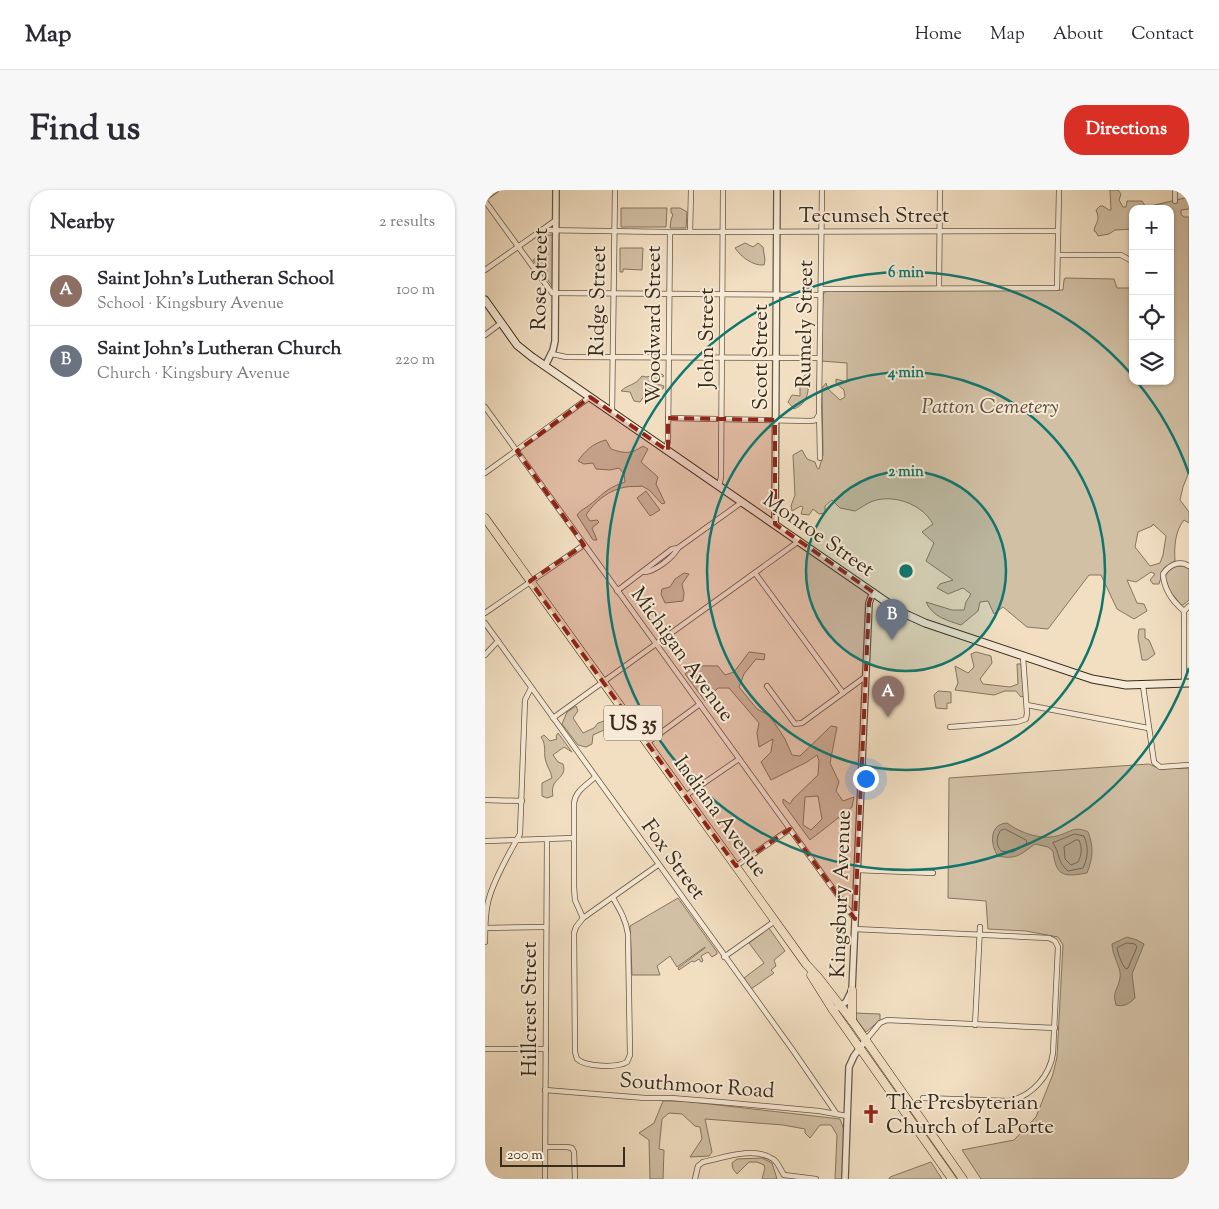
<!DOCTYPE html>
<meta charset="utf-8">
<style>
:root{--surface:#fff;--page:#f7f7f7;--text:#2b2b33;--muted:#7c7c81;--line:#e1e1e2;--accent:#d93025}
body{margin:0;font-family:"Sorts Mill Goudy",serif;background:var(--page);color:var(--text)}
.controls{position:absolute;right:15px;top:15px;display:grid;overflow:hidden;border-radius:10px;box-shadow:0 1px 4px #0004}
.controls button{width:45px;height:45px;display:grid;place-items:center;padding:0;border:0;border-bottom:1px solid var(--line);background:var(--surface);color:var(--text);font:25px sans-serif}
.scale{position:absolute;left:15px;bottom:12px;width:125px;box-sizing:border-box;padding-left:5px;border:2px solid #372b1a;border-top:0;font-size:14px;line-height:18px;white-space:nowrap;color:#372b1a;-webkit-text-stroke:4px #f7ead7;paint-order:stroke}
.you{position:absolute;left:380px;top:588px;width:18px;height:18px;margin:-12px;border:4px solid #fff;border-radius:50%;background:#1a73e8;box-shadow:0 0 0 8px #1a73e833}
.badge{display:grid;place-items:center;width:32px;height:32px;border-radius:50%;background:var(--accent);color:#fff;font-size:16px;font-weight:700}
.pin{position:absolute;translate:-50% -41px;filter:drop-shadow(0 1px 2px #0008)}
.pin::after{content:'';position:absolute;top:26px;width:18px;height:15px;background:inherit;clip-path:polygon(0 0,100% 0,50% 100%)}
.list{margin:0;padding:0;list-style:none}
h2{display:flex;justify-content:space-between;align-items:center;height:65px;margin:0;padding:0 20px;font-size:21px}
h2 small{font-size:16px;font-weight:400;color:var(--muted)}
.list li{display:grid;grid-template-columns:32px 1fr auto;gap:15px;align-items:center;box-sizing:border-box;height:70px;padding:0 20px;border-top:1px solid var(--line)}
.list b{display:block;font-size:19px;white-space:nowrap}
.list p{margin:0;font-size:16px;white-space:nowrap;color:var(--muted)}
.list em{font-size:16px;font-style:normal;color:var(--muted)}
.icon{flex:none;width:28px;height:28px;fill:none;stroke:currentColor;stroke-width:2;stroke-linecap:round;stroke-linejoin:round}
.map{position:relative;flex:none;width:704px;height:989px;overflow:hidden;border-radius:20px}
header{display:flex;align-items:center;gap:30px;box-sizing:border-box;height:70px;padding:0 25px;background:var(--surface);border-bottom:1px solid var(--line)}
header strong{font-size:24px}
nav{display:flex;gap:28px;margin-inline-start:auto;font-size:18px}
.intro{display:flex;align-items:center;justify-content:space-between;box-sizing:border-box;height:120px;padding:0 30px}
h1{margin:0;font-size:35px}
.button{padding:12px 22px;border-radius:20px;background:var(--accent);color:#fff;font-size:18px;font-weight:700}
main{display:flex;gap:30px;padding:0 30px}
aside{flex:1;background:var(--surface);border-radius:20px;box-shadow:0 1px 4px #0004}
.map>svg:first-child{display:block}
.green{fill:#d2c0a5;stroke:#847660;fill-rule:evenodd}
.water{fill:#b2a289;stroke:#81725d}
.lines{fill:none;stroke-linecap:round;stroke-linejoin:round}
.shore{stroke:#746652;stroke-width:1}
.minor-casing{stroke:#665844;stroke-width:6}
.tertiary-casing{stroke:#665844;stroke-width:8}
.secondary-casing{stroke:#372b1a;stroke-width:9}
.primary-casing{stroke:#372b1a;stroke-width:9}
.minor{stroke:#f7ead7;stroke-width:4.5}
.tertiary{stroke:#f7ead7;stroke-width:5.5}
.secondary{stroke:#f7ead7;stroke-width:7}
.primary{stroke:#f2dfc2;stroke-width:8}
.marked{fill:#8f2418;fill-opacity:0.2;stroke:#8f2418;stroke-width:4;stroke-dasharray:10 6;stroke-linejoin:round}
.ring{fill:none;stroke:#0f766e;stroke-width:2.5}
.labels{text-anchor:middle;stroke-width:4;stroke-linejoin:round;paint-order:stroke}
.shield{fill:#f7ead7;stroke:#716453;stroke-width:1}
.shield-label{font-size:20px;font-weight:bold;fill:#372b1a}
.street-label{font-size:21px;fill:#372b1a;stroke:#f7ead7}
.park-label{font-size:21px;font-style:italic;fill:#5e503d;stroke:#f7ead7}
.poi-label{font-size:21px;fill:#372b1a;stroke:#f7ead7;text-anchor:start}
.centre{fill:#0f766e;stroke:#f7ead7;stroke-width:2.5}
.ring-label{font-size:15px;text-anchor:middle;font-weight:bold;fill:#0f766e;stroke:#f7ead7;stroke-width:4;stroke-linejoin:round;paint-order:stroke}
</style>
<header>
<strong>Map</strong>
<nav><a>Home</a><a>Map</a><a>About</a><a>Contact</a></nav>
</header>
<div class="intro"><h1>Find us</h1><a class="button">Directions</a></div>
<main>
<aside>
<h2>Nearby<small>2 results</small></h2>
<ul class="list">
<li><span class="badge" style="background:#8d6e63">A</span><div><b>Saint John's Lutheran School</b><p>School · Kingsbury Avenue</p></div><em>100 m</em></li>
<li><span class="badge" style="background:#6b7280">B</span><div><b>Saint John's Lutheran Church</b><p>Church · Kingsbury Avenue</p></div><em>220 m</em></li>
</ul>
</aside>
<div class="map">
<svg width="704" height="989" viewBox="0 0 704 989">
<rect width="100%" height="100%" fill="#f2dfc2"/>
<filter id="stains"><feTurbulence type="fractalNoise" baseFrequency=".004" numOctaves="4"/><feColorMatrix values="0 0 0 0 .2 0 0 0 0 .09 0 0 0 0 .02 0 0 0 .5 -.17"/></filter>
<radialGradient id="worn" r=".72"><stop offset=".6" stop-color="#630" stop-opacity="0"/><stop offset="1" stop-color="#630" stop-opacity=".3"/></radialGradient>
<!-- green -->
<g class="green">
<path d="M625 0H633L636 4 634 10 638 17H641L642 11H657L661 17 704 7V19L696 20V24L699 27H704V282L698 297 695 310 704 322V333L699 330C690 341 689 357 690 371L679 378 674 394H668L665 390 670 384 666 382 651 392 642 390 652 413 659 414 662 421 649 429 632 419 616 385H604L563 439 542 437 518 417 509 424 503 411 495 412 493 421 476 435C461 430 448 427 441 412L467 420H479L481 412 486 404 478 398 463 404 452 398 455 394 468 390 441 371 449 353 437 342 448 334C437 314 409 304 388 311 382 313 376 318 370 321L355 318 347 310 340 316V323L334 324 328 319 324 325 316 324 318 317 316 316 307 321 306 316 310 305 308 265 317 260 322 269 330 272 332 278 334 279 338 265 337 198 341 193 343 199 355 210 360 207 359 200 351 193V189L362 192V173L336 171 338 104 342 101 578 100 579 90 580 88 629 89 632 98H648V191H685V19H648V39L630 40 624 44 613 46 611 42 609 41C610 32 616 32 611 20L615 16H618L624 20H626ZM668 334 681 346 678 365 675 373 665 376 650 357 653 342 667 336Z"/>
<path d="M136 18H182L181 37H136Z"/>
<path d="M186 18H195L202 22 201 38H185L186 30 188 24 186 23Z"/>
<path d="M59 45H68V97L48 70 63 58 56 47Z"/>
<path d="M260 53 268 57 273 53 278 57 280 70 279 75C268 76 256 67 250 58Z"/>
<path d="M135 58H158L157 80 138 79V82H135Z"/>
<path d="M177 184 179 186 169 190V193L179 196 178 199H164L155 212 149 211 145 202 136 201C143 194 150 196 157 186L161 187Z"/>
<path d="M320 185H323C324 200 324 213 309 219L303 212 307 205 315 206V191Z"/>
<path d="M121 250 126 259C140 264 146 264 158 256L163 259 156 272 173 287 171 294 180 313 177 314 164 300 157 296C151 297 146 296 141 297 125 299 109 312 101 325L105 331 112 330 114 332 107 338 112 350H108L92 325C95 321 97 320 102 317 118 305 119 299 140 292L139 284 134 278 125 280 111 279 108 273 99 274 93 271C100 261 108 253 121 250Z"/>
<path d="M161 301 175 320 165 326 152 308Z"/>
<path d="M694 376H698L704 379V410L698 415H696L684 400 680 387C684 380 687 377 694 376Z"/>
<path d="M199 383 204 384 197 394 199 403 198 411 180 413 176 404 177 399 185 397 190 389Z"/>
<path d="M654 439H660V448L664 450 670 464 662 470H657L653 447Z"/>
<path d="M264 462 280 464 279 470 271 469 259 484 254 497 272 519 285 526 300 549 307 565 315 566 346 536 352 537 345 573 354 592 351 601 358 611 369 607 367 617 325 650 298 613V609L305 614 308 609 333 585 334 571 332 565 322 572 286 590 276 572 286 562 288 549 274 557 272 543 274 533 244 498H233L220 511 200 484C210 474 220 476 233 476L240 485 249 482ZM333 606 337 629 326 640 318 635 320 607Z"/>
<path d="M491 462 506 466 507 473 495 489 498 494 525 497 533 494 532 474H536L539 506 536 507 531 501H520L509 505 470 500 473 493 470 476 483 483 489 477 486 464Z"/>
<path d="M453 501 466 502V513H462V519L451 518 449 505Z"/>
<path d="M91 516 93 521 88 528 98 543 109 538 113 533 122 530 125 527V522L129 528 121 535 119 540 108 545 107 554 101 557 93 555 77 534 82 522Z"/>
<path d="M73 543 87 562 79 557 68 565 73 572 78 574C83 590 64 587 68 606L62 608 57 606V593L67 588C66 581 61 575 60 568 59 560 61 554 56 547L59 545 65 551 72 549 71 546Z"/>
<path d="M664 574 675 579 704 578V989H496L477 960 529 950 551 927 568 884 572 867 578 755 573 747 541 741 503 739 501 711 463 708 464 588Z"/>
<path d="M193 708 232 762V764L227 767 223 762 216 766 218 771 216 772 214 769 209 772 207 771 194 780 193 778 220 758V757L192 777 185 766 172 776 175 785H147L145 736Z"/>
<path d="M284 738 300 761 289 770 291 776 286 780 289 783 266 799 259 788 279 773 264 753Z"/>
<path d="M369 823 395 824V830L381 842 371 829Z"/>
<path d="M178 911H198L355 929 359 940 357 989H350L352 945 346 935H335L325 948 320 943V939L298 935 220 929 227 962 224 966 205 967 217 949 215 937 210 936 197 924 184 923 177 929 174 959 179 960 178 989H165L164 950 154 943 169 933Z"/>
<path d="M277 968 287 973 292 989H277L280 978 279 975 272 972H264L252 984 248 979 247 973 252 969Z"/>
<path d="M446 972 457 989H404L405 987Z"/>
</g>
<!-- water -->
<g class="water">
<path d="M522 633C536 643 555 650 572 646 584 643 590 635 603 642 609 657 608 668 602 683 579 687 571 687 568 661L563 657 550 654C536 664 532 670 513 666 505 655 504 634 522 633Z"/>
<path d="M642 747 652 750 659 754 647 784 650 808C644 814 639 817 631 815 627 801 633 800 635 788 637 778 627 766 627 754Z"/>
</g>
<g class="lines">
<!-- shore -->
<g class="shore">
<path d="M520 639 541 650 542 653 528 662 516 661C511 655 511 648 515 641Z"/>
<path d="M590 644 599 646C604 658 603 667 598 678L583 681C571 670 576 665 568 653Z"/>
<path d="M591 650H594C597 657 597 665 593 672L586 675 580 669 579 657Z"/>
<path d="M642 753 650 754 652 757 643 778 641 779C637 775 633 764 632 758Z"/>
</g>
<!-- minor casing -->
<g class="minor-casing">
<g id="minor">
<path d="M690 0V11"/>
<path d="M0 8 11 0"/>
<path d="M0 11 67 103 335 105"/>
<path d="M56 40 183 42 573 41"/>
<path d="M205 42 206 0"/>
<path d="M573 65H636L645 70"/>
<path d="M0 80 71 30"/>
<path d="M454 98 455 0"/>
<path d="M336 99 572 98 574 0"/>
<path d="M0 145 16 133"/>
<path d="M67 164 81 167 334 168"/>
<path d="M0 217 370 729"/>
<path d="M127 223 130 0"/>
<path d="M183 228 326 231 331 230 333 226"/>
<path d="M181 260 183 251 185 42"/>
<path d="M335 268 334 217 337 0"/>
<path d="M0 283 105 207"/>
<path d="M234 296 236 287 238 0"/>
<path d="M704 376C694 370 684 375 678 384 679 400 687 411 699 421L704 416"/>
<path d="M159 382C169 382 188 368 193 358L257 312"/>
<path d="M270 383 358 503"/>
<path d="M132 401 187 359 193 358"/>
<path d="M699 421V493"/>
<path d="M0 423 99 355"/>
<path d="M0 433 307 859 351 923"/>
<path d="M0 465 13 451"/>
<path d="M282 496 310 534 317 533 380 487"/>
<path d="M658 496 669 572 675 577 704 575"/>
<path d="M542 515 663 538"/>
<path d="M68 528 314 351"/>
<path d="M465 537 532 532 541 529 542 523 538 467"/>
<path d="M162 553 215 514"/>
<path d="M110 587C101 596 91 600 89 613V697L90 710 98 728 91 737 89 743 90 862 92 869C101 877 132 878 142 872L145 865 143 744C141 730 135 720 128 708"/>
<path d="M200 606 254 569"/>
<path d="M0 610 37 611"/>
<path d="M0 651 89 648"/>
<path d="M251 676 305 639"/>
<path d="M372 680 448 683"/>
<path d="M98 728 173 675"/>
<path d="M0 738 60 737"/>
<path d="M369 739 564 748 570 751 573 757 568 863C565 886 547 906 524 911L438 908"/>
<path d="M0 752C0 739 0 725 3 712 8 691 24 663 35 644L40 510 46 498"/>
<path d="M239 767 290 731"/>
<path d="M490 835 495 737"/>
<path d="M380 851 395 833 402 830 570 838"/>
<path d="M0 859H61"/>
<path d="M60 900 160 908H186L235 912 334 921 362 926"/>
<path d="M60 957H82L87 958 89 962 90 989"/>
<path d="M60 989 62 649"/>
<path d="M210 989 213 976 218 972C238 968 269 956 288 969 293 972 295 979 299 985L331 989"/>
</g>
</g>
<!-- tertiary casing -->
<g class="tertiary-casing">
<g id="tertiary">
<path d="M60 176 68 160 70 151 71 0"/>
<path d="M290 334 292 0"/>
<path d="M352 818 361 812 367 800 384 413 388 402"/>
<path d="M360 989 364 877 369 866 380 851"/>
</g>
</g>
<!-- secondary casing -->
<g class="secondary-casing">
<path id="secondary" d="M0 110 32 155 47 167 416 422 440 433 607 489 641 495 704 493"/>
</g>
<!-- primary casing -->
<g class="primary-casing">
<g id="primary">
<path d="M0 328 321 774 333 787 368 832 478 989"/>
<path d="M326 785 348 820 467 989"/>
<path d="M367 800V830"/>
</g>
</g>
<!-- minor -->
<use href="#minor" class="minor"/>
<!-- tertiary -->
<use href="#tertiary" class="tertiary"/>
<!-- secondary -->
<use href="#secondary" class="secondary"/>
<!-- primary -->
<use href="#primary" class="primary"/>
</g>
<!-- marked area -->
<path class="marked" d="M105 207 183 261V228L290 230V334L388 402 384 413 370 729 305 639 251 676 45 391 99 355 32 261Z"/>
<!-- distance rings -->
<circle cx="421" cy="381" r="100" fill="#0f766e" fill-opacity=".12"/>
<g class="ring">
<circle cx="421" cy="381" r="100"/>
<circle cx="421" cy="381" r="199"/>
<path d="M704 478A299 299 0 1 1 647 185M653 193A299 299 0 0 1 704 284"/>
</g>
<!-- icons -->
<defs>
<g id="church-bare" transform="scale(1.5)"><path d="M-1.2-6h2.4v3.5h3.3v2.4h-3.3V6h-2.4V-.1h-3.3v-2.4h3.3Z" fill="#8f2418" stroke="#f7ead7" stroke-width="2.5" paint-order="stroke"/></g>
</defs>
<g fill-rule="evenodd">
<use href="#church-bare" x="386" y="924"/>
</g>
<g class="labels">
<!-- shield labels -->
<rect class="shield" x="119" y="515.5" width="58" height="35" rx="4"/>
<g class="shield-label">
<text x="148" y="540">US 35</text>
</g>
<!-- street labels -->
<g class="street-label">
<text x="389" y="32">Tecumseh Street</text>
<text transform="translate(54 89) rotate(-89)" y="7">Rose Street</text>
<text transform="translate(112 111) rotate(-89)" y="7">Ridge Street</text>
<text transform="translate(319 134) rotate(-89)" y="7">Rumely Street</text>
<text transform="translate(168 135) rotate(-90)" y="7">Woodward Street</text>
<text transform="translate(221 148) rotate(-90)" y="7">John Street</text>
<text transform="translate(275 167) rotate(-90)" y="7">Scott Street</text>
<text transform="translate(334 344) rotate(35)" y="7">Monroe Street</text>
<text transform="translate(198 464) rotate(54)" y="7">Michigan Avenue</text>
<text transform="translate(236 626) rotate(54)" y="7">Indiana Avenue</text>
<text transform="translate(189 669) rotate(54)" y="7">Fox Street</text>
<text transform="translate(355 704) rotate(-88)" y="7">Kingsbury Avenue</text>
<text transform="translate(44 819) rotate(-90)" y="7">Hillcrest Street</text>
<text transform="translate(212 895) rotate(4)" y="7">Southmoor Road</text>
</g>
<!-- park labels -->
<g class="park-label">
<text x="505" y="223">Patton Cemetery</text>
</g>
<!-- poi labels -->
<g class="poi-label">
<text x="401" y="919">The Presbyterian<tspan x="401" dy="24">Church of LaPorte</tspan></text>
</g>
</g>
<circle cx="421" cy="381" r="8" class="centre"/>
<g class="ring-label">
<text x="421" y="87">6 min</text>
<text x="421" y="187">4 min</text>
<text x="421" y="286">2 min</text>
</g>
<rect width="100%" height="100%" filter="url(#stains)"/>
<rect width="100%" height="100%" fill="url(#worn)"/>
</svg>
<div class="controls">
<button>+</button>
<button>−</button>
<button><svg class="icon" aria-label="locate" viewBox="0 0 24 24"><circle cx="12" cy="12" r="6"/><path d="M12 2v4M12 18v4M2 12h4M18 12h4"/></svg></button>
<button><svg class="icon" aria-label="layers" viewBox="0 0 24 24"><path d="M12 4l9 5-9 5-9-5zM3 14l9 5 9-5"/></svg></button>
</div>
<div class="scale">200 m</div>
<div class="you"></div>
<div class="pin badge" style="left:403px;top:527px;background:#8d6e63">A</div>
<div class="pin badge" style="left:407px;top:450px;background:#6b7280">B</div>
</div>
</main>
